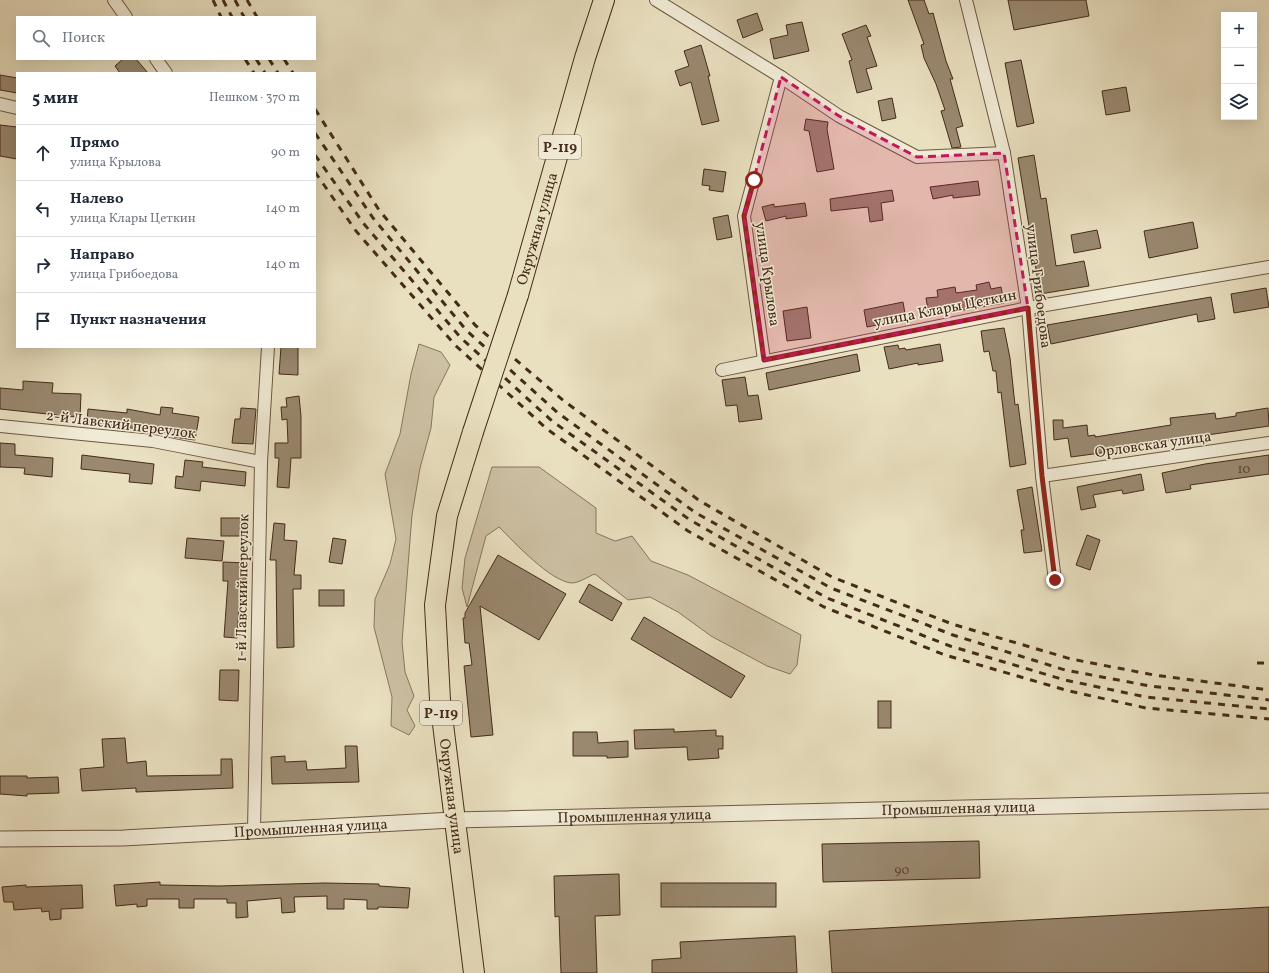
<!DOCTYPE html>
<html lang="ru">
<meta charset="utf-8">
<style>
:root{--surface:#fff;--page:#f6f6f7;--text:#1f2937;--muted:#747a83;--line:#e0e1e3}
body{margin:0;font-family:Vollkorn,serif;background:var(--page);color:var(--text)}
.controls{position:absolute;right:12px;top:12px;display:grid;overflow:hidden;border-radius:0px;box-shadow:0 4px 16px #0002}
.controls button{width:36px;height:36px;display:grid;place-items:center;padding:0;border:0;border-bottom:1px solid var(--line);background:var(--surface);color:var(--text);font:20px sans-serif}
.stop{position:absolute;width:12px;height:12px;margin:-9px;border:3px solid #8f2418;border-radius:50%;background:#fff}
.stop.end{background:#8f2418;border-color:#fff;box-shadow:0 1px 4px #0008}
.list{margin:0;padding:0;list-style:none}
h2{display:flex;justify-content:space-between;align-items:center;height:52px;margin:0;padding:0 16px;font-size:17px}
h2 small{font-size:13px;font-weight:400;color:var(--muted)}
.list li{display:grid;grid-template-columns:26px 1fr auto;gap:12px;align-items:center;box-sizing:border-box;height:56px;padding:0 16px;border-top:1px solid var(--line)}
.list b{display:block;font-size:15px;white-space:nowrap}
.list p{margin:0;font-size:13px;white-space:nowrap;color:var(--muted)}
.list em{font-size:13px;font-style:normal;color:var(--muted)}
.icon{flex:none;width:22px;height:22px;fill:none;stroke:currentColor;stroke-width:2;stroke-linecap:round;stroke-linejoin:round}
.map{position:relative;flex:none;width:1269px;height:973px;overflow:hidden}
.search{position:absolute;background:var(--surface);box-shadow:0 4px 16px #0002;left:16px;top:16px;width:300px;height:44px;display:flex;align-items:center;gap:10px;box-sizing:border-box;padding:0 14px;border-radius:0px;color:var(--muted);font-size:15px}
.panel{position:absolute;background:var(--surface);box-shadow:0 4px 16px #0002;left:16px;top:72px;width:300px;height:276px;border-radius:0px}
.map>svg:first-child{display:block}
.green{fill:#cdc1a4;stroke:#88765f}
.building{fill:#9a8970;stroke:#442b1a}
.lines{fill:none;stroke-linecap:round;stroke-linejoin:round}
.minor-casing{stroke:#6d5844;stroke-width:14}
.tertiary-casing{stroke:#6d5844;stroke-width:17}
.trunk-casing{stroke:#442b1a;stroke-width:22}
.minor{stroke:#f1ebd6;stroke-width:12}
.tertiary{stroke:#f1ebd6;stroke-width:15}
.trunk{stroke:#e9e0c0;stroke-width:20}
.rail{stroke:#442b1a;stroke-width:3;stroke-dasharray:7 7;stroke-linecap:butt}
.trunk-bridge-casing{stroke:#442b1a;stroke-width:22;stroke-linecap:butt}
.trunk-bridge{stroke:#e9e0c0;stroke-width:20}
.route{stroke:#8f2418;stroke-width:5}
.marked{fill:#c2185b;fill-opacity:0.2;stroke:#c2185b;stroke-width:3;stroke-dasharray:8 5;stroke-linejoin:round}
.labels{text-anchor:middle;stroke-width:3;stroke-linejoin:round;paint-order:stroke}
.number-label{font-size:13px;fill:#5a4230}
.shield{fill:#f1ebd6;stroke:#786552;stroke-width:1}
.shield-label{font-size:14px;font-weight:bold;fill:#442b1a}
.street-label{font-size:15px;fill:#442b1a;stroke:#f1ebd6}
</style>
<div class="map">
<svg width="1269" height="973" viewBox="0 0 1269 973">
<rect width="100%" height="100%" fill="#e9e0c0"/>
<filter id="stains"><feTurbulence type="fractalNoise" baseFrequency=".005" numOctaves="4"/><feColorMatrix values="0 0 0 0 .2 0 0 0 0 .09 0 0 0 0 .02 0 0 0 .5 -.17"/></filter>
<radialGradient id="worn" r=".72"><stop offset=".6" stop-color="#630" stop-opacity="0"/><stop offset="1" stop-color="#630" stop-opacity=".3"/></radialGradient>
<!-- green -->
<g class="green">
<path d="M419 344 441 352 450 365 434 397 431 428 420 468 412 515 402 642 405 672 414 696 407 710 415 726 409 735 391 726 392 697 374 627 375 599 390 564 396 539 385 474 400 434 411 374Z"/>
<path d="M492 467H539L596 508V533L615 541 632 536 651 561 688 575 801 635 797 665 790 674 767 666 711 636 678 612 650 597 628 600 595 574C589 576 579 583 572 583 551 582 514 542 499 527L486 536 467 607 462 588 465 558Z"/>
</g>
<!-- building -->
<g class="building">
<path d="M908 0H924L929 14 933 13 946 61 953 79H950L963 126 956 128 961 147 952 148 941 111 945 110 936 84 924 58 921 45 924 44Z"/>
<path d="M1008 0H1086L1089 16 1014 30Z"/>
<path d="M757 13 763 30 743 38 737 20Z"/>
<path d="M802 22 809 51 774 59 770 39 788 35 786 25Z"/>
<path d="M866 25 871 36 867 37 877 66 866 69 872 89 857 93 849 61 852 60 842 34Z"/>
<path d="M701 45 710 76H708L719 121 702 125 691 82 680 86 675 71 689 66 684 51Z"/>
<path d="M123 59H136L148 73H120L115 66Z"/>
<path d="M1021 60 1034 123 1017 127 1005 63Z"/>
<path d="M0 75 17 78V93L0 90Z"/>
<path d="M1126 87 1130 111 1106 115 1102 91Z"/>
<path d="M892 98 896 118 882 121 878 101Z"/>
<path d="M806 119 828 122 827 129 834 169 817 172 809 131 804 130Z"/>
<path d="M0 125 17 127V159L0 156Z"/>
<path d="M1034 155 1041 199 1046 198 1056 266 1084 261 1089 286 1040 294 1018 158Z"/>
<path d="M704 169 726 172 723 192 709 190 710 186 702 185Z"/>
<path d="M978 181 980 195 953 198V195L933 199 930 187Z"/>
<path d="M892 190 894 201 881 203 883 220 870 222 868 207 831 211 830 199Z"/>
<path d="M805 203 807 216 786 219V216L766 221 762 207 774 204V207Z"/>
<path d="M728 215 732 237 717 240 713 218Z"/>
<path d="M1193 222 1198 248 1149 258 1144 231Z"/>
<path d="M1097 230 1101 248 1074 253 1071 235Z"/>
<path d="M989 282 991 289 1001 287 1004 303 929 316 926 298 938 297 937 290 955 287 956 293 977 290 976 285Z"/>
<path d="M1266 288 1269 307 1234 313 1231 294Z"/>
<path d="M1211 297 1215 319 1198 322 1197 314 1051 344 1047 325Z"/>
<path d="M903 302 906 319 867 327 864 310Z"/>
<path d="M807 307 811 338 787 341 783 311Z"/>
<path d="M1004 328 1010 358 1015 405 1018 404 1026 464 1010 467 1001 392 998 393 996 371H993L989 351 984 352 981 331Z"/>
<path d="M940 344 943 361 918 365V363L889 369 884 347 898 345 899 349 905 348 906 350Z"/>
<path d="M281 347H298V375L279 374Z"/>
<path d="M857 354 860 371 769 390 766 373Z"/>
<path d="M745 377 748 396 758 395 762 419 739 422 737 405 726 406 722 380Z"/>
<path d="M23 381 53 383 52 393 81 394 80 417 57 416V415L0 409V388L23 390Z"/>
<path d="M299 396 301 416V458H291L289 488 277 487 279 458H275V443H288L287 419 282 420 281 407H287L286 398Z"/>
<path d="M161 407 173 408 172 413 199 417 195 440 174 437 175 434 87 422 88 409 127 413V409L160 415Z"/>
<path d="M241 408 256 409 253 444 232 443 235 419H240Z"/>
<path d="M1268 408 1269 426 1132 446V448L1108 452 1071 457 1068 438 1054 440 1053 420H1063V428L1087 425 1088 436 1095 435V437L1171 425 1170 418 1215 413 1216 419 1236 416V413Z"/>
<path d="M0 443 15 444V455L53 458 52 477 24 474 25 468 0 467Z"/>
<path d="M82 455 154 464 152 484 129 482 130 474 81 469Z"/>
<path d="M1269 455V474L1190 485 1191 489 1166 493 1162 473 1205 464Z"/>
<path d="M185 460 203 462 202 467 246 472 245 486 201 481 200 491 175 488 176 476 183 477Z"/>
<path d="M1141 474 1144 490 1123 494 1122 490 1093 495 1096 507 1081 510 1077 487Z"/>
<path d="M1032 487 1042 551 1024 553 1021 530H1024L1017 490Z"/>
<rect x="221" y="518" width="24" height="18"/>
<path d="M274 523 285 524 284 540 297 541 294 575H301V589H293L294 647 277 648 276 560H270Z"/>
<path d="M1087 535 1100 540 1090 570 1076 565Z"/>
<path d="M187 538 224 541 222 561 185 558Z"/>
<path d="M333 538 346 540 342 564 329 562Z"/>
<path d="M498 555 566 594 539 640 480 606 493 735 471 737 464 666 472 665 469 643H465L463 618H465V613Z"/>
<path d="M223 562 247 563 246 581H241L237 638 224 637 228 581H223Z"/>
<path d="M589 584 622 603 612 621 579 602Z"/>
<rect x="319" y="590" width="25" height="16"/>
<path d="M644 617 745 676 731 698 631 639Z"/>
<path d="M220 670H239L238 701 219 700Z"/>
<rect x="878" y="701" width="13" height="27"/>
<path d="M674 729V732L716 730V736H723V749H718L719 758 688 760 687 747 635 749 634 730Z"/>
<path d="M573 732H597L598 743 628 741V757L607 758V756H573Z"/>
<path d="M125 738 127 763 146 761 147 776 221 775V759H232L233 788 136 792V788L82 791 80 769 104 767 102 739Z"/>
<path d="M345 746H357L359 782 272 784 271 757 285 756V762L306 761 307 770 346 768Z"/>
<path d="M0 776H27V778L58 777 59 793 27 794V796L0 794Z"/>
<path d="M979 841 980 878 823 882 822 844Z"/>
<path d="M619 874 620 915 595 916 597 973H561L559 916 555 917 554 876Z"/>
<path d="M160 882V885L219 886 324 883 379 884V886L410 888 408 908 378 907V909H367V900L344 899V909H327V896L294 897 295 912 282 913 281 898 247 901 248 917 236 918V903H227V899H194V908H179V899H147V906L137 907V904L116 906 114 885Z"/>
<rect x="661" y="883" width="115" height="24"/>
<path d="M26 885V887L82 885 83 908 61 909V919L50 920 49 911 42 912 41 908 14 910 13 902H4L2 887Z"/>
<path d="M1269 907V973H832L829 931Z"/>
<path d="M795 936 797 973H652V960L681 958 680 942Z"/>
</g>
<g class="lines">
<!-- minor casing -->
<g class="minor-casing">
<g id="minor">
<path d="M114 0 126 17"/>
<path d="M656 0 781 77 839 116 917 157 1004 153"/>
<path d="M966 0 1004 153 1028 308 1042 476 1055 580"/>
<path d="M156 59 166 73"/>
<path d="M0 104 17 108"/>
<path d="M764 360 744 216 781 77"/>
<path d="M722 370 1028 308 1269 267"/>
<path d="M0 426 153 441 261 462"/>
<path d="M1042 476 1269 443"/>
<path d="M254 830 261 462 268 347"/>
</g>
</g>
<!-- tertiary casing -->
<g class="tertiary-casing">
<g id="tertiary">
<path id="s1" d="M0 839 123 838 453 820 1269 801"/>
</g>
</g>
<!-- trunk casing -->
<g class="trunk-casing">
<g id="trunk">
<path id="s2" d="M518 295 585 58 604 0"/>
<path id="s3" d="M473 432 447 516 435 605 440 700 474 973"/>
</g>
</g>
<!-- minor -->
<use href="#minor" class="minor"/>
<!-- tertiary -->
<use href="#tertiary" class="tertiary"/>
<!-- trunk -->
<use href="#trunk" class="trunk"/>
<!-- rail -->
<g class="rail">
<path d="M213 0 221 17"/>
<path d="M223 0 232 17"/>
<path d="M235 0 244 17"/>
<path d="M247 0 257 17"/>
<path d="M245 59 254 73"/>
<path d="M256 59 265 73"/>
<path d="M269 59 278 73"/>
<path d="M284 59 293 73"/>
<path d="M315 109 379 210 475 325 564 401 700 501 832 577 952 624 1071 659 1154 675 1269 690"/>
<path d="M315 133 373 218 467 331 558 413 696 513 831 588 953 635 1065 670 1150 686 1269 700"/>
<path d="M315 155 364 224 461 338 552 421 690 520 827 598 950 646 1065 680 1146 697 1269 709"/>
<path d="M315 172 356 231 455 345 547 429 688 531 824 607 945 655 1069 691 1146 708 1269 719"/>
<path d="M1257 663H1269"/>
</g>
<!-- trunk-bridge casing -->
<g class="trunk-bridge-casing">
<path id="trunk-bridge" d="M473 432 518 295"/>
</g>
<!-- trunk-bridge -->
<use href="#trunk-bridge" class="trunk-bridge"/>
</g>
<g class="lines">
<!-- route -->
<path class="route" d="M754 180 744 216 764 360 1028 308 1042 476 1055 580"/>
</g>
<!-- marked area -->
<path class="marked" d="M781 77 839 116 917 157 1004 153 1028 308 764 360 744 216Z"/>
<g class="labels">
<!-- number labels -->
<g class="number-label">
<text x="1244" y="473">10</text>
<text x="902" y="874">90</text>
</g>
<!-- shield labels -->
<g class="shield">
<rect x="539" y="135" width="42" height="24" rx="3"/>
<rect x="420" y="701" width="42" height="24" rx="3"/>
</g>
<g class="shield-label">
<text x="560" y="152">Р-119</text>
<text x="441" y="718">Р-119</text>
</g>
<!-- street labels -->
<g class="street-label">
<text dy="5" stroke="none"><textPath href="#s2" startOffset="69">Окружная улица</textPath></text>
<text transform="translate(768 274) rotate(82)" y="5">улица Крылова</text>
<text transform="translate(1039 286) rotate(83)" y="5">улица Грибоедова</text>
<text transform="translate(945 308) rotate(-11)" y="5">улица Клары Цеткин</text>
<text transform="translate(121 424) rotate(7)" y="5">2-й Лавский переулок</text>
<text transform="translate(1153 444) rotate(-8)" y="5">Орловская улица</text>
<text transform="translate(242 588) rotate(-89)" y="5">1-й Лавский переулок</text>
<text dy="5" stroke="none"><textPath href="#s3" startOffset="370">Окружная улица</textPath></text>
<text dy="5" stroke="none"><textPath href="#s1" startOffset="959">Промышленная улица</textPath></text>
<text dy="5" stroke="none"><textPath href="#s1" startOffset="635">Промышленная улица</textPath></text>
<text dy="5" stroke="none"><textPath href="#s1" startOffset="311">Промышленная улица</textPath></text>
</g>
</g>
<rect width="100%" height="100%" filter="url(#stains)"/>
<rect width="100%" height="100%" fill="url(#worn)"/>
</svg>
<div class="controls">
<button>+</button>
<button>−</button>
<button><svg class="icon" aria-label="layers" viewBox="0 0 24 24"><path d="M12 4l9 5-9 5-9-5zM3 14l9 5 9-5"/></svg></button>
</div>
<div class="stop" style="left:754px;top:180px"></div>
<div class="stop end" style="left:1055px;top:580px"></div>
<div class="search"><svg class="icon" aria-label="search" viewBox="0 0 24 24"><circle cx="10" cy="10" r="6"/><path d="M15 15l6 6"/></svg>Поиск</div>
<section class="panel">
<h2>5 мин<small>Пешком · 370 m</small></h2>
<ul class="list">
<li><svg class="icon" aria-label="ahead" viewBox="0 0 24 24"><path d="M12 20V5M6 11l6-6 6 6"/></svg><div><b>Прямо</b><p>улица Крылова</p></div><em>90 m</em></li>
<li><svg class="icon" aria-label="left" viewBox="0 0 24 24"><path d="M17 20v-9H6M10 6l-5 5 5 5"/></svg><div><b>Налево</b><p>улица Клары Цеткин</p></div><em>140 m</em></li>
<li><svg class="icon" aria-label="right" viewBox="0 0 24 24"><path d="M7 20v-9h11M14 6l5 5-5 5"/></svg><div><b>Направо</b><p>улица Грибоедова</p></div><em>140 m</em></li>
<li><svg class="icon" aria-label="arrive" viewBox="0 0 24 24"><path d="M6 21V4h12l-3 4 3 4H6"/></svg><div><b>Пункт назначения</b></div></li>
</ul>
</section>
</div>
